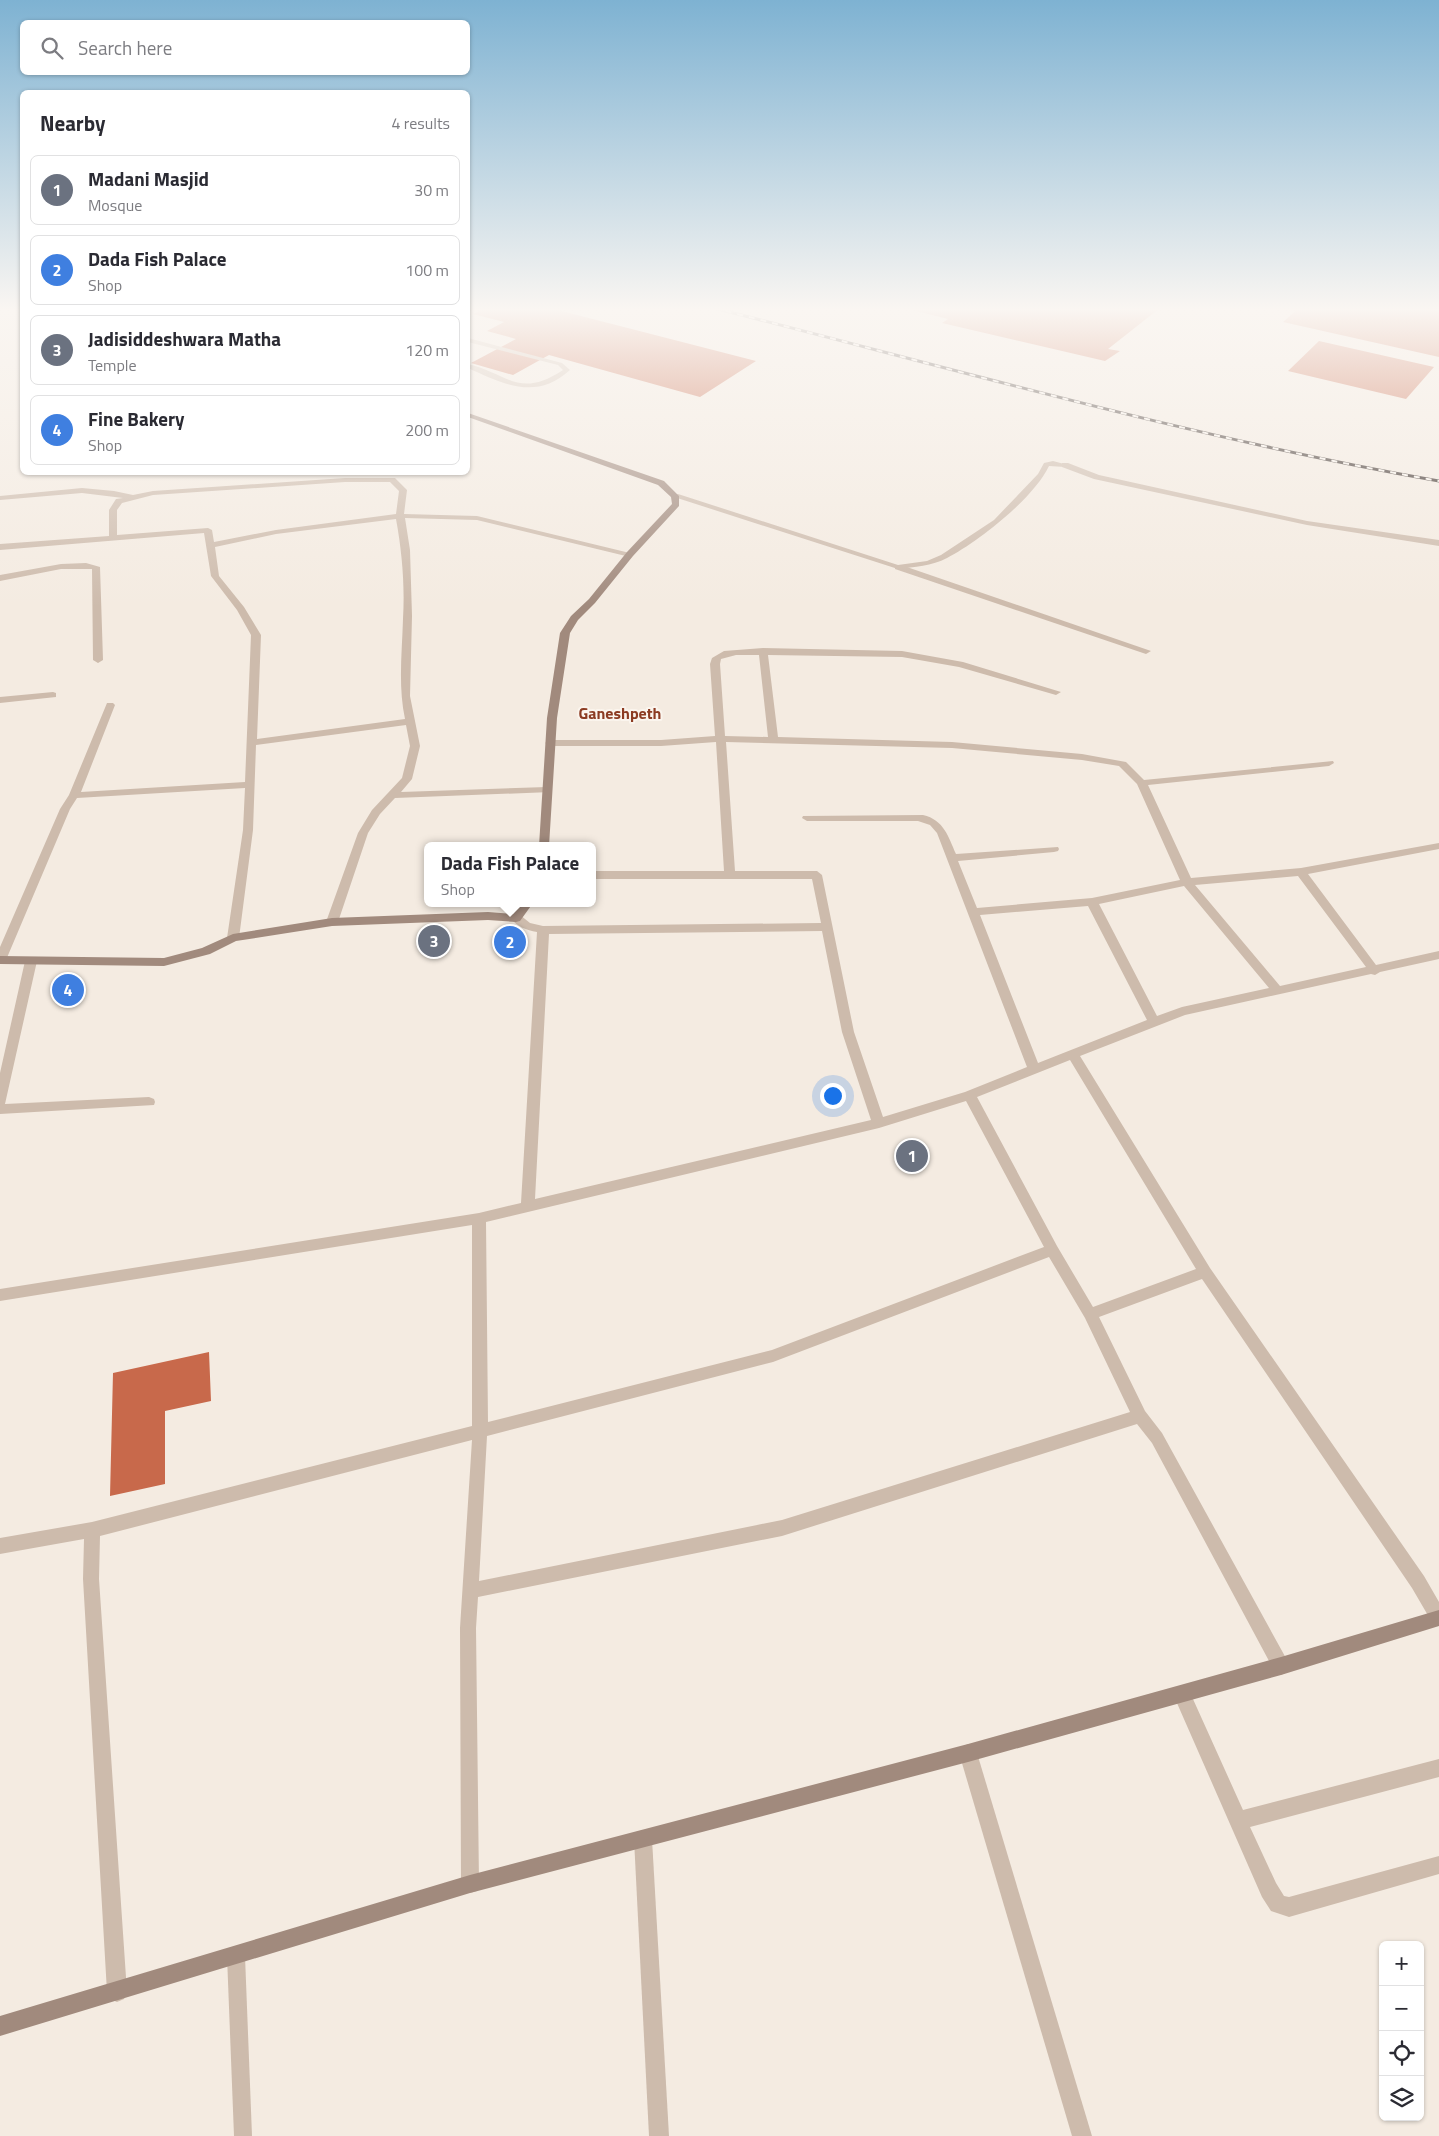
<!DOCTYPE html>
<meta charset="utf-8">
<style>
:root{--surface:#fff;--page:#f2f2f3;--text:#2b2b33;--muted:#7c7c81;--line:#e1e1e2;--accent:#d93025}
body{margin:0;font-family:"Titillium Web",sans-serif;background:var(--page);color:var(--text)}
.controls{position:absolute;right:15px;bottom:15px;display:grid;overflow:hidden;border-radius:8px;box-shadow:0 1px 4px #0004}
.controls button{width:45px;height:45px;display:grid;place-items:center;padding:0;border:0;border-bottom:1px solid var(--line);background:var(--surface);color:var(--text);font:25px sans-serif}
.you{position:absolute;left:832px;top:1095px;width:18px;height:18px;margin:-12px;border:4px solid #fff;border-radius:50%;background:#1a73e8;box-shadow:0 0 0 8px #1a73e833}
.badge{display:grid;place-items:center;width:32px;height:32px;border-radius:50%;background:var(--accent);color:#fff;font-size:16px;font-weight:700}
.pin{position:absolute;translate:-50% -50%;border:2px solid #fff;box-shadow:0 1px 5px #0006}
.popup{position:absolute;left:424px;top:842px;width:172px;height:65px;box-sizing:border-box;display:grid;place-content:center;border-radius:8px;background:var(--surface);filter:drop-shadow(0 1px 4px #0005);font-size:16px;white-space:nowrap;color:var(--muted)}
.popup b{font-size:19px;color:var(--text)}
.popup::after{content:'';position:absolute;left:50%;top:100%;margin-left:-10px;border:10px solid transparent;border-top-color:var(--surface)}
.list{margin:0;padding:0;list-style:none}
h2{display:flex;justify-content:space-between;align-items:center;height:65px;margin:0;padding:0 20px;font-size:21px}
h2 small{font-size:16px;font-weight:400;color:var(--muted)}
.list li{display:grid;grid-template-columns:32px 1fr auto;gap:15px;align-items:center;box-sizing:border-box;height:70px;margin:0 10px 10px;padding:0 10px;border:1px solid var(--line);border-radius:8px}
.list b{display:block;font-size:19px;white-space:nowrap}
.list p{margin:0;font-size:16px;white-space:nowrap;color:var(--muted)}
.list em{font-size:16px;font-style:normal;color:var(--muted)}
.icon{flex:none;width:28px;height:28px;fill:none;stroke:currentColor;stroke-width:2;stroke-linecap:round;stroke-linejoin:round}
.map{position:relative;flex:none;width:1439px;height:2136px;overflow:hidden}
.search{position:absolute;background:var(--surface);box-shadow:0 1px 4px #0004;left:20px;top:20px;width:450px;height:55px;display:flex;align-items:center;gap:12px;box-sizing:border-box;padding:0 18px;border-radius:8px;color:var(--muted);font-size:19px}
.panel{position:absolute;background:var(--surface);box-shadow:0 1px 4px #0004;left:20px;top:90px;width:450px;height:385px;border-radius:8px}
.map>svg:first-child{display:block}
.building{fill:#c8694b}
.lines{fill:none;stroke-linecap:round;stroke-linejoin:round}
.lane{fill:#cdbbac;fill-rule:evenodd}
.street{fill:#cdbbac;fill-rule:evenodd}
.secondary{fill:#a18a7d;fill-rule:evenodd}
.rail-casing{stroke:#3b302b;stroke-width:3}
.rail{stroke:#fbf5ee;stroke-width:2;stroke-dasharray:6;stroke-linecap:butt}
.labels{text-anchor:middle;stroke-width:4;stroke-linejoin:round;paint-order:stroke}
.far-neighbourhood-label{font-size:16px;font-weight:bold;fill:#8c3b22;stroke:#fbf5ee}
</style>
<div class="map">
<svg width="1439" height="2136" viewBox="0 0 1439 2136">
<rect width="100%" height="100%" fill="#f4ebe1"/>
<!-- building -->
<g class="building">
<path d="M486 308H550L756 361 700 397 549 355 513 375 471 363 516 339 487 331 504 322 473 314Z"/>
<path d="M904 308H1160L1108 349 1120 351 1105 361 942 323 948 319Z"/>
<path d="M1299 308H1439V357L1283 322Z"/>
<path d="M1319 341 1434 367 1406 399 1288 371Z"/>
<path d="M209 1352 211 1401 165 1411V1484L110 1496 113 1373Z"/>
</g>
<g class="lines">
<!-- lane -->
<g class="lane">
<path d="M468 338 562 363 570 370C536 401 503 384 468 368V364C509 374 519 399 563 370L558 365 468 342Z"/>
<path d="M1053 461 1068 465 1065 467 1049 466C1034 498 978 542 947 558 932 566 914 567 898 569L671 496 678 494 898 565 927 561 941 555 994 520 1038 474 1044 463Z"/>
<path d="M236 1947 242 1950 245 1956 252 2136H234L227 1956 230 1950Z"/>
</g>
<!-- street -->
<g class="street">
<path d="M1062 463H1068L1099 475 1307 521 1439 540V546L1307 525 1094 479 1062 467Z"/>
<path d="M345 478H395L407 490 404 514 477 516 634 554 630 557 477 520 405 518 410 550 412 616 410 696 420 746 412 779 401 792 547 787 551 788V792L395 798 380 814 368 833 338 922 332 926 326 922 358 833 372 810 402 778 410 746 406 725 256 745 253 830 239 938 233 942 227 938 243 830 245 788 77 798 70 809 6 960 0 964V947L60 809 69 795 107 703H113L115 705 81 792 245 782 251 635 237 610 211 576 204 533 0 550V544L109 536V510L116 499 123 498 82 493 0 500V496L82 488 114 491 133 495 153 491ZM345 482H390L399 491 396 514 276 530 214 542 212 530 208 528 117 535V510L122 503 153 495ZM396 519C402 552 405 585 403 619 402 653 398 686 405 719L257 739 261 635 244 607 219 576 215 547 276 534Z"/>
<path d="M86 563 100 567 103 660 98 663 93 660 92 569H61L0 581V575L61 564Z"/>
<path d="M895 565H901L1151 651 1146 654 1143 653 895 569Z"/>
<path d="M763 648 902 651 963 662 1061 692 1056 695 959 667 902 657 768 655 778 737 952 742 1082 754 1126 762 1144 780 1333 761 1334 763 1329 766 1148 785 1191 878 1301 868 1439 843V849L1308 874 1376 965 1439 951V959L1380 972 1375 975 1371 974 1185 1015 1080 1056 1210 1268 1424 1576 1439 1602V1626L1433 1624 1412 1588 1202 1279 1099 1317 1145 1411 1162 1433 1287 1660 1290 1666 1287 1672 1281 1675 1275 1672 1152 1443 1137 1424 782 1536 478 1597 476 1628 479 1884 477 1891 470 1893 463 1891 461 1884 460 1628 472 1440 100 1536 99 1579 127 1992 124 1999 117 2002 110 1999 107 1992 83 1579 84 1539 0 1554V1538L92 1522 472 1426V1225L0 1301V1289L479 1213 521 1203 537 932C526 930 518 927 510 918L512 915H520L530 923 543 926 821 923 812 879H592V871H724L716 742 661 746H550L545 743 550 740H661L715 736 710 664 712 658 724 651ZM736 655H759L768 737 725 736 720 664 721 659ZM726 742 952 748 1082 760 1119 766 1137 784 1180 880 1092 898 977 908 958 861 1054 852 1058 851 1059 849 1058 847 956 854C948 836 944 820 923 815L803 816 802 818 807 821H918L930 825 937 833 1027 1067 965 1092 883 1117 854 1032 822 875 817 871H735ZM1298 876 1366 967 1280 986 1195 885ZM1184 886 1269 988 1182 1007 1157 1016 1099 904ZM1088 906 1147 1020 1038 1063 980 915ZM822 931 842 1032 871 1120 535 1199 549 934ZM1070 1060 1196 1269 1093 1307 1057 1246 977 1097ZM966 1101 1044 1247 772 1350 488 1422 486 1222 879 1128ZM1049 1257 1085 1318 1130 1412 782 1520 479 1581 487 1436 773 1362Z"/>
<path d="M53 692 56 693V697L0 703V697Z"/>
<path d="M31 957 37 961 5 1104 149 1097 154 1099 155 1102 154 1105 0 1114V1073L25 961Z"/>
<path d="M1182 1685 1188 1688 1243 1810 1439 1759V1777L1250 1827 1276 1883 1284 1896 1289 1897 1439 1856V1874L1289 1917 1271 1911 1262 1897 1173 1694 1176 1688Z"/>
<path d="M968 1744 974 1747 977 1753 1092 2136H1072L959 1753 962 1747Z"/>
<path d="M643 1830 650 1832 652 1839 669 2136H649L634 1839 636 1832Z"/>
</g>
<!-- secondary -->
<g class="secondary">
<path d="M468 413 664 481 679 496V506L633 556 595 603 578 620 570 633 557 718 549 846H539L547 718 560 633 571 616 589 599 627 552 672 504 671 497 658 485 468 417Z"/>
<path d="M522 903H533L520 921 516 922 488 920 332 926 236 941 210 954 164 966 0 964V956L164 958 202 948 233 934 332 918 488 912 513 914Z"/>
<path d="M1439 1610V1626L1281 1675 968 1762 470 1893 0 2036V2016L470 1875 968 1744 1281 1657Z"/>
</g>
<!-- rail casing -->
<g class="rail-casing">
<path id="rail" d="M714 308C954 369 1194 438 1439 481"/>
</g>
<!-- rail -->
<use href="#rail" class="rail"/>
</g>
<!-- sky -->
<linearGradient id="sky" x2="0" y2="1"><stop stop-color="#7eb2d2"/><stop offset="0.51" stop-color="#faf6f2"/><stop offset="1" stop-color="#faf6f2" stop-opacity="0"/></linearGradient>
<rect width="1439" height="607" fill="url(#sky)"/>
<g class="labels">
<!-- far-neighbourhood labels -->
<g class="far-neighbourhood-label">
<text x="620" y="719">Ganeshpeth</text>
</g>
</g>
</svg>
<div class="controls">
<button>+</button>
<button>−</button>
<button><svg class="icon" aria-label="locate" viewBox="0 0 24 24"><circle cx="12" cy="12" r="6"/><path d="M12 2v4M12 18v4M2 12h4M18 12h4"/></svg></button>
<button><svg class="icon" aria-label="layers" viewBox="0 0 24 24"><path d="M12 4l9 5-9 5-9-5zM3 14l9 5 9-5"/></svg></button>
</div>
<div class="you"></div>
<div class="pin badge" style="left:912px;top:1156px;background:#6b7280">1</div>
<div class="pin badge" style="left:510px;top:942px;background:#3f7fe0">2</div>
<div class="popup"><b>Dada Fish Palace</b>Shop</div>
<div class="pin badge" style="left:434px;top:941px;background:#6b7280">3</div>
<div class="pin badge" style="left:68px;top:990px;background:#3f7fe0">4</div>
<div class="search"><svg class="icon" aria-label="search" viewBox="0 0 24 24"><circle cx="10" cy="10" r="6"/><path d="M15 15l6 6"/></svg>Search here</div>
<section class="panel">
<h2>Nearby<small>4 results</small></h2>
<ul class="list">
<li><span class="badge" style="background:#6b7280">1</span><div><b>Madani Masjid</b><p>Mosque</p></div><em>30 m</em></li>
<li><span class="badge" style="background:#3f7fe0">2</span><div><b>Dada Fish Palace</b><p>Shop</p></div><em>100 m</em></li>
<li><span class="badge" style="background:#6b7280">3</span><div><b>Jadisiddeshwara Matha</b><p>Temple</p></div><em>120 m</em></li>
<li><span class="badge" style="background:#3f7fe0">4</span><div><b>Fine Bakery</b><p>Shop</p></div><em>200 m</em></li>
</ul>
</section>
</div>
